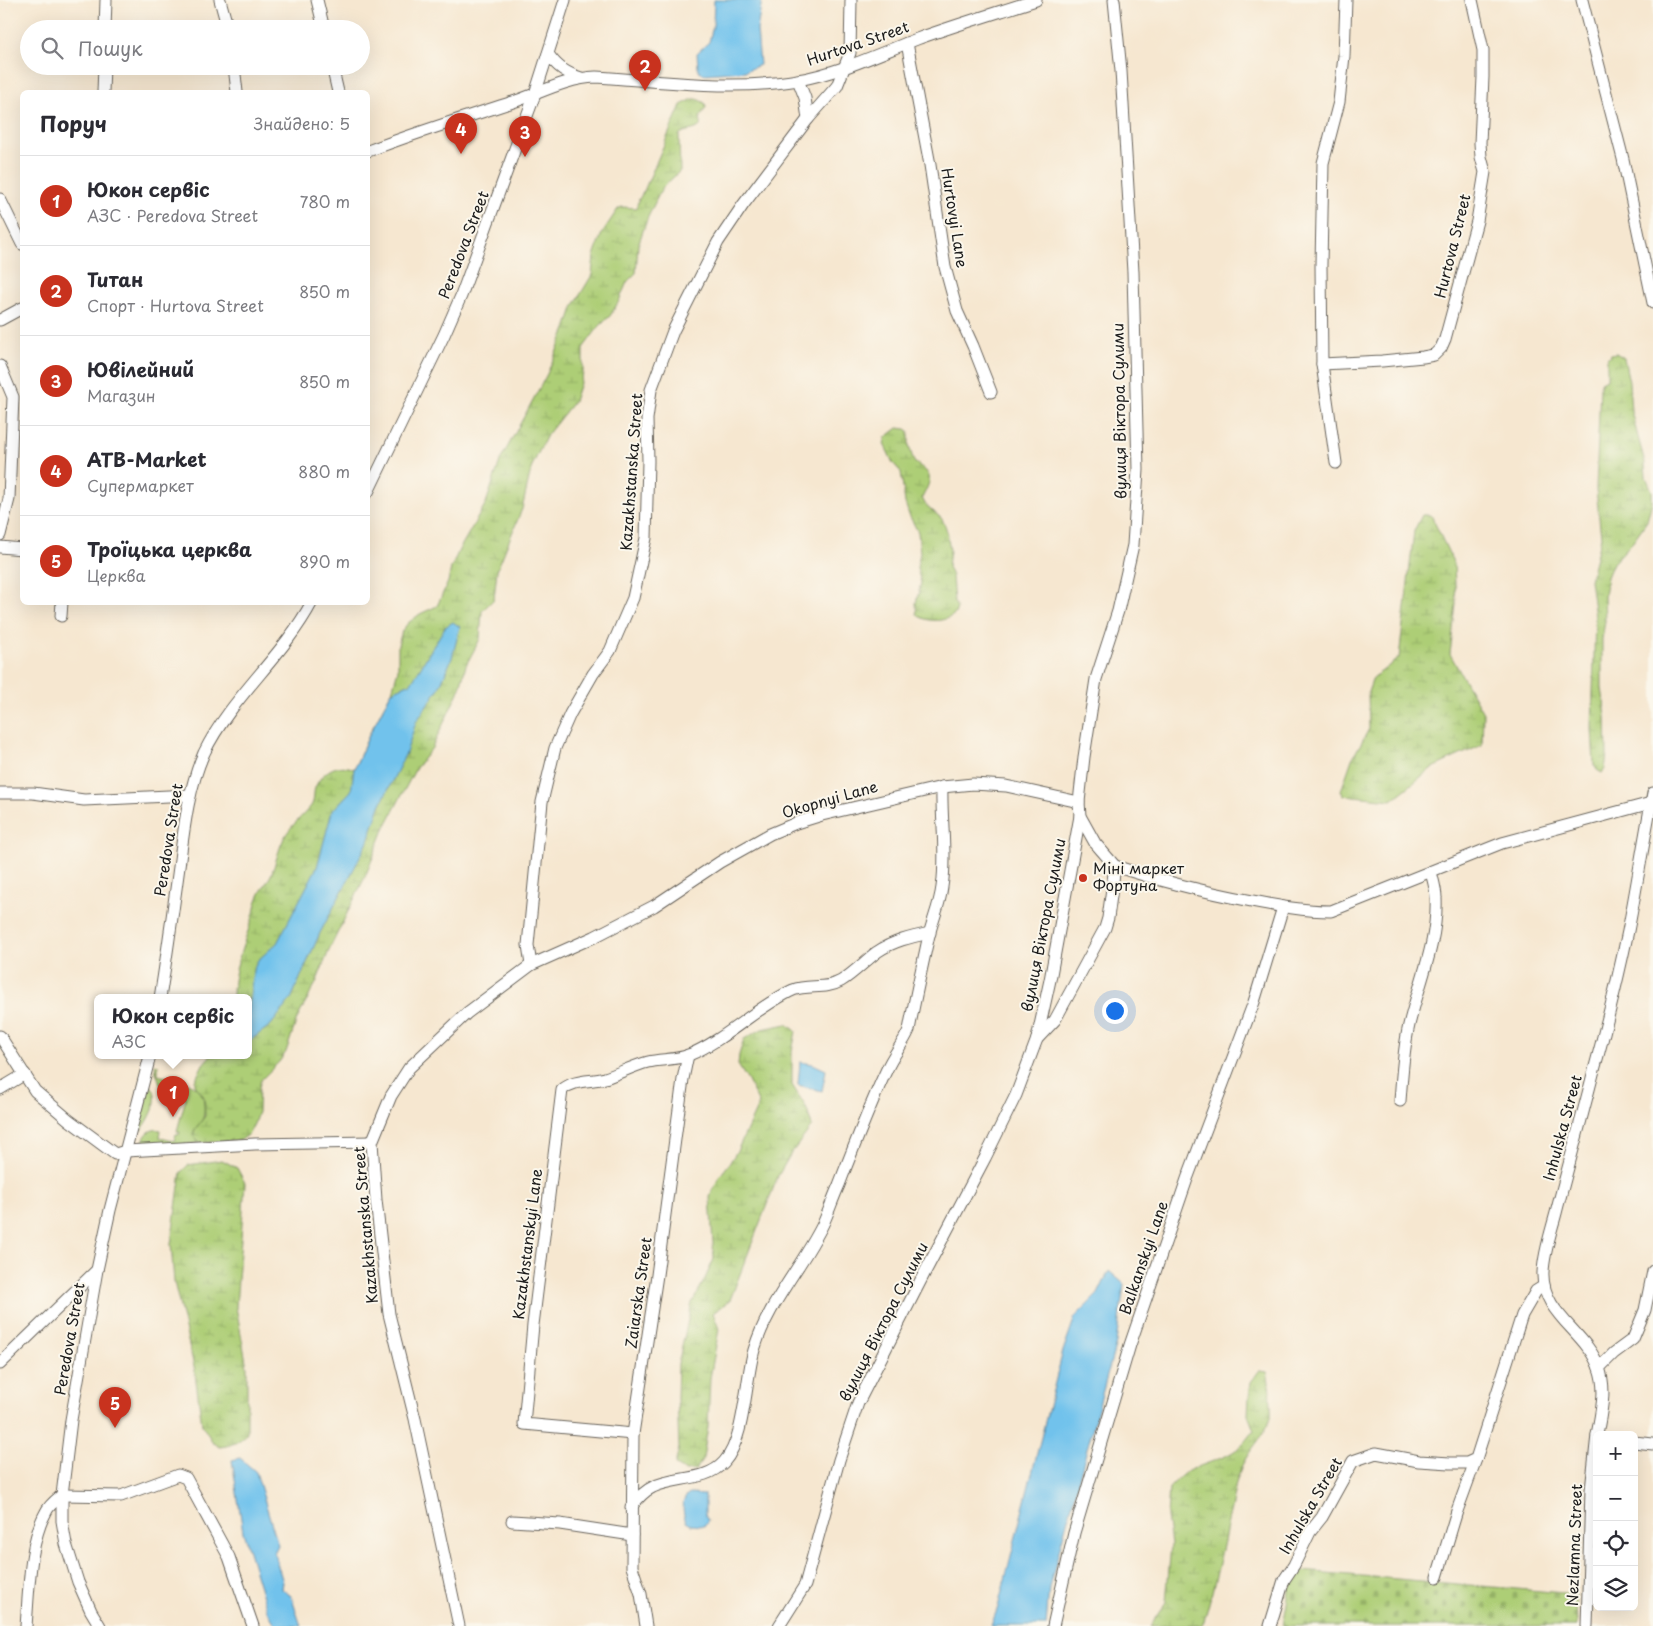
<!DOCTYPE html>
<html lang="uk">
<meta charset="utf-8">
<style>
:root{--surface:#fff;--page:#f7f7f7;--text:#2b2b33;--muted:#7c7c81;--line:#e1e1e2;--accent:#c8321e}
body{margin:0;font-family:"Playpen Sans",sans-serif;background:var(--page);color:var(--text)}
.controls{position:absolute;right:15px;bottom:15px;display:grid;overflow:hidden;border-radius:8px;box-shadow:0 5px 20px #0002}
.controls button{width:45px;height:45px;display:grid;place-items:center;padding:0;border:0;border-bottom:1px solid var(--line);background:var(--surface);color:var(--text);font:25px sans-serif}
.you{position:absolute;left:1114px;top:1010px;width:18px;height:18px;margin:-12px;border:4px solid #fff;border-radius:50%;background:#1a73e8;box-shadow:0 0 0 8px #1a73e833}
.badge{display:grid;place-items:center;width:32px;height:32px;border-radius:50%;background:var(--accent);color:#fff;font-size:16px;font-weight:700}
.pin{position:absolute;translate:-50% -41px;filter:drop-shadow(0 1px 2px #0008)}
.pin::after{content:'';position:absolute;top:26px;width:18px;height:15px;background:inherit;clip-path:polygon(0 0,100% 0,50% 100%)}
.popup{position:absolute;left:94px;top:994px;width:158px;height:65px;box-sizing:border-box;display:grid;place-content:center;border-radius:8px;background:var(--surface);filter:drop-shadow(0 1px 4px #0005);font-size:16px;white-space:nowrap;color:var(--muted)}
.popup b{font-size:19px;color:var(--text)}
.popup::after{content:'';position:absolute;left:50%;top:100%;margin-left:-10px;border:10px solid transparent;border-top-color:var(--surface)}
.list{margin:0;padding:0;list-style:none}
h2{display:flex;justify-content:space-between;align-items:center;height:65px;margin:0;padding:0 20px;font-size:21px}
h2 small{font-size:16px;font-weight:400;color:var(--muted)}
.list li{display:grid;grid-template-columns:32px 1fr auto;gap:15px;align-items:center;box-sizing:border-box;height:90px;padding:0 20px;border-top:1px solid var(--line)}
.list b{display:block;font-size:19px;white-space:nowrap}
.list p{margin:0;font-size:16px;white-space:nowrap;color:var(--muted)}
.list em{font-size:16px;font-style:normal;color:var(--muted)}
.icon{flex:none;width:28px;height:28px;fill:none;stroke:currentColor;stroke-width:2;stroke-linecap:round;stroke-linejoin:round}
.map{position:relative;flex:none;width:1653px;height:1626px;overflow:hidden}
.search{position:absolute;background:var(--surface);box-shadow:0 5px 20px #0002;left:20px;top:20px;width:350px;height:55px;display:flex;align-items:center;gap:12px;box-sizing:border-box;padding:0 18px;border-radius:28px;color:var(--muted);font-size:19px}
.panel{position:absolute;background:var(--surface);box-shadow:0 5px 20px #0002;left:20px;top:90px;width:350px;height:515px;border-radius:8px}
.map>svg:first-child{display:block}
.grass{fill:#adce76;stroke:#647549}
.wetland{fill:url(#wetland-marsh);stroke:#647549}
.cemetery{fill:url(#cemetery-stones);stroke:#647549}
.water{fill:#71c2ec;stroke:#466f84}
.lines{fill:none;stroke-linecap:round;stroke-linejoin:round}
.minor-casing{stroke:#68635b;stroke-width:13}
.minor{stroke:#fff;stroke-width:11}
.poi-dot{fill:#c8321e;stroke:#fbf7ec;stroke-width:2}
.labels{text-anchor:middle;stroke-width:4;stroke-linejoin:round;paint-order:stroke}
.street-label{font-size:15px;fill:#1c1c1c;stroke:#fbf7ec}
.poi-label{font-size:15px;fill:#1c1c1c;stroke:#fbf7ec;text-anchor:start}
</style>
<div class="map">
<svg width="1653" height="1626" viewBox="0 0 1653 1626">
<defs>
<pattern id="wetland-marsh" width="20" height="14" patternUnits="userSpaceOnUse" patternTransform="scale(1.25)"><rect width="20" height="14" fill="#adce76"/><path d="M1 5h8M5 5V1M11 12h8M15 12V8" fill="none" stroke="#94b066"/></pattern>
<pattern id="cemetery-stones" width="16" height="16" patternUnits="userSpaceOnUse" patternTransform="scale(1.25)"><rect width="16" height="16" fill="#adce76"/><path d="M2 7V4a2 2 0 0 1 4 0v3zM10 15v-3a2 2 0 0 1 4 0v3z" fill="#94b066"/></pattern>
</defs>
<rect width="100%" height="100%" fill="#fbf7ec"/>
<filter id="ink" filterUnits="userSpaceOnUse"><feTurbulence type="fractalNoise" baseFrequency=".02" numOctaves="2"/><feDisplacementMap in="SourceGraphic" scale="10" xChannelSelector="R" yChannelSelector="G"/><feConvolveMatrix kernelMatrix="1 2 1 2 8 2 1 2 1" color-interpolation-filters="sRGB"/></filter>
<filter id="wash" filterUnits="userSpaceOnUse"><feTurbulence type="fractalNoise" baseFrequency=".0096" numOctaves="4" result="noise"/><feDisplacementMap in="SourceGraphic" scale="20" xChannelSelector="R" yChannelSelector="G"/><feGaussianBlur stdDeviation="1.12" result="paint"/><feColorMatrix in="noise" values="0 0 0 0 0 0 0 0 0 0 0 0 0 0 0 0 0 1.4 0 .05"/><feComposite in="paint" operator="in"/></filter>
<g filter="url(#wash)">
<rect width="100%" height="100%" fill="#f6e7d0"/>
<!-- grass -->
<g class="grass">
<path d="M155 1064 158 1065V1075C175 1080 203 1081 204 1103 205 1118 203 1120 194 1131L199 1143 146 1148 143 1143C145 1133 151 1128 161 1130L160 1138 174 1141 176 1134 179 1135 180 1132 177 1131 186 1098 182 1096 184 1086 165 1080 162 1089 156 1072Z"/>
<path d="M150 1085C162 1096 151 1118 142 1129H138Z"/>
</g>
<!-- wetland -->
<g class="wetland">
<path d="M693 99H697L705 103 706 107 700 117 701 125C696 132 685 129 679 135L680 171 662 188 648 217 638 245 636 273 627 282 619 301 610 316 598 328 583 348V374L574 401 547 435 532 466 522 509 497 570 494 599 482 611 480 639 466 665 460 688 432 748 416 768 385 827 365 877 330 948 316 983 297 1019 286 1052 279 1062 261 1080 259 1087 258 1112 254 1124 248 1135 241 1140 199 1143 194 1136V1131L205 1116 204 1097 195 1085V1081L203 1064 210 1056H248V998H233C232 971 244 943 253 917 255 911 255 904 258 898 261 890 267 883 271 875 276 863 278 850 284 838 291 825 302 817 311 806 315 800 313 794 315 788 321 772 338 761 354 769L370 733 392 691 398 670V645L402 631 408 623 420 614 437 606 448 582 451 568 459 550 486 503 500 461 547 374 566 329 574 305 592 275 594 256 602 233 618 209 622 207 636 208 639 199 644 191 681 105Z"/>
<path d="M1616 353 1624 358 1629 382 1631 411 1645 463 1646 477 1652 491V501L1647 521 1630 545 1613 563 1607 577 1604 596 1605 621 1602 639V688L1606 716 1607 755 1605 769 1602 773 1597 770 1594 765 1592 728 1595 617 1590 580 1601 537 1596 489 1600 386 1602 381 1607 379V358L1611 354Z"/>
<path d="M898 428 906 429 909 431V446L914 462C934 475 932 478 922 498L925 504 942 519 946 528 950 550 948 567 952 576 954 602 957 608 955 614C944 622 929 623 917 615L916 603 921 583 917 568 920 553 918 532 909 515 905 503 901 472 893 463 884 444 886 437Z"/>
<path d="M1422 515H1431L1454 564 1456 604 1450 654 1483 713 1482 745 1432 768 1392 800 1344 795 1341 791 1352 759 1369 729 1368 692 1373 678 1399 658 1414 531Z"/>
<path d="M787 1024 796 1031 792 1052V1085L806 1107 812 1126 790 1155 778 1176 730 1300 713 1313 719 1329 710 1378 708 1426 703 1458 696 1470 686 1471 675 1465 679 1448 677 1398 678 1364 692 1303 704 1281 714 1259 710 1197 719 1177 729 1164 738 1149 759 1104 748 1081 738 1065 739 1055 744 1039 762 1029Z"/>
<path d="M222 1160 237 1168 245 1183 236 1307 247 1367V1432C241 1442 231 1446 219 1447L212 1441 202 1425 194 1366 174 1282 171 1244 181 1172 188 1165Z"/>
<path d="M1259 1371 1267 1372C1269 1377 1272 1411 1271 1417 1265 1438 1246 1451 1239 1473 1234 1487 1233 1503 1229 1517 1222 1552 1214 1587 1204 1621L1201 1626H1150L1166 1602 1171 1545 1167 1516 1169 1488C1174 1483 1180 1476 1186 1472 1212 1459 1237 1459 1254 1430L1248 1415 1249 1397 1251 1382Z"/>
</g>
<!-- cemetery -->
<path class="cemetery" d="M1302 1571 1576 1594 1577 1626H1283L1290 1586Z"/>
<!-- water -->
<g class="water">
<path d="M714 0H762L757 30 760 65 745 71 705 74 700 72 698 68 697 53 709 42 713 26Z"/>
<path d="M453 622 460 627 452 658 439 688 416 722 406 753 380 806 367 844 320 933 291 999 271 1025 248 1042V1016L253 970 257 961 277 943 317 867 332 811 351 791 354 769 370 733 392 691 411 683 445 627Z"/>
<path d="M800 1062 813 1064 826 1070 822 1091 798 1085Z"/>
<path d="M1109 1271 1124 1284 1116 1343 1049 1588 1046 1626H991L998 1607 1063 1351 1075 1317 1098 1294Z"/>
<path d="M240 1458 256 1472 278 1545 274 1553 283 1582 282 1589 291 1596 301 1626H276L267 1610 243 1532 232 1460Z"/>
<path d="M690 1494 705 1495V1515L708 1520 704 1526 691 1525 686 1522C683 1513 680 1498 690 1494Z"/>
</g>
</g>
<g filter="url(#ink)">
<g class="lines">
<!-- minor casing -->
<g class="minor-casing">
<g id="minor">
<path d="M220 0 228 29"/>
<path d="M317 0 324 29"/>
<path d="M1582 0 1623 159 1653 303"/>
<path d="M105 29 106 0"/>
<path d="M907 43 930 165 945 267 957 311 973 346 991 392"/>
<path d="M548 54C557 67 566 73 581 78"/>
<path d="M234 66 237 92"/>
<path d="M332 66 338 92"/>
<path d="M798 80 805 98 808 119"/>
<path d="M103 92 104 66"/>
<path d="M368 151C417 132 466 117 516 101 542 92 568 78 596 77 663 81 731 91 798 80 839 73 878 54 917 39 956 25 996 13 1036 0"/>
<path d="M0 199 22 244"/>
<path d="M0 320 22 308"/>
<path d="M1322 364 1382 361 1423 357 1434 355 1441 348 1445 339 1477 221 1485 172 1481 157 1480 143 1483 77V50L1472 0"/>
<path d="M0 366 13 397 9 499 0 535"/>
<path d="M1336 463 1322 364 1321 265 1323 163 1339 102 1344 56 1346 0"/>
<path d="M368 492 444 335 461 296 535 94 565 0"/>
<path d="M0 547 22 549"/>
<path d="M61 616 62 602"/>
<path d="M0 793H33L84 800 190 795"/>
<path d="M1115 866C1160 881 1205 892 1252 901 1278 906 1304 911 1331 911L1502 843 1651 803"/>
<path d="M531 965 528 945 542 802 555 748 570 714 593 674 610 651 633 598 646 538 648 461 647 419 651 390 673 331 718 242 743 205 808 119 837 86 850 53 851 0"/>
<path d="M160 998C167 955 173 911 179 867 184 829 188 789 204 753 231 697 283 657 312 602"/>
<path d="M0 1036 35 1091 69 1120 115 1154 126 1151 255 1144 372 1142"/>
<path d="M1037 1039 1050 980 1080 816"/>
<path d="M0 1089 25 1074"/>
<path d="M1400 1101C1402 1076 1403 1051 1409 1025 1419 983 1438 942 1436 898 1436 889 1433 880 1431 872"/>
<path d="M0 1364 97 1270"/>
<path d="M1599 1368 1614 1353 1633 1339 1645 1310 1653 1271"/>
<path d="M633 1434 524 1424 533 1325 562 1090C574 1079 591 1082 605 1078 620 1073 633 1066 648 1062 661 1059 677 1060 689 1055 727 1039 756 1007 793 990 808 984 826 990 841 981 854 973 865 961 877 952 893 941 911 937 930 933"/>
<path d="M1597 1435C1601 1412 1607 1390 1599 1368 1587 1332 1541 1314 1543 1272 1544 1252 1551 1232 1556 1213 1568 1167 1581 1121 1593 1074 1606 1027 1618 979 1628 931 1637 885 1644 839 1653 793"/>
<path d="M1634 1442 1653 1444"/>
<path d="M62 1495 121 1496 178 1475 186 1478 229 1557 253 1626"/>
<path d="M631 1507C637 1499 644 1491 653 1487 675 1476 706 1482 724 1462 745 1439 745 1382 754 1350 768 1303 802 1267 823 1224 829 1211 833 1198 839 1185 854 1146 869 1107 887 1069 893 1055 903 1044 909 1030 915 998 922 967 929 935 933 919 940 904 942 887 947 855 941 820 942 787"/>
<path d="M512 1521 560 1524 632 1535"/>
<path d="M1437 1577 1457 1511 1476 1459"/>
<path d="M26 1626C29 1592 29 1542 46 1512 49 1505 56 1500 62 1495"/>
<path d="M100 1626 91 1611 78 1582 66 1544 62 1521V1495L71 1420 97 1270 110 1210 150 1056"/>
<path d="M459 1626 415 1419 389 1314 376 1200 372 1142 391 1096 409 1068 467 1013 531 965 594 937 654 906 720 862 770 834 796 823 822 815 942 787 973 784 1006 786 1079 802"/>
<path d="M646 1626 641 1594 632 1567 633 1434 657 1275 683 1079 688 1055"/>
<path d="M779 1626 805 1585 839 1460 858 1403 924 1274 985 1158 1016 1095 1037 1039 1055 1020 1105 928 1108 918 1115 866 1095 843 1080 816 1079 802 1084 757 1096 679 1118 611 1133 545 1138 470 1133 272 1121 71 1114 0"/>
<path d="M1053 1626 1074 1533 1130 1345 1187 1179 1254 1002 1283 907"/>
<path d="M1270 1626 1284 1580 1294 1565 1310 1532 1322 1517 1353 1461 1376 1453 1419 1461 1450 1463H1467L1476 1459 1522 1315 1536 1291 1544 1286"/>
<path d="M1587 1626 1591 1490 1597 1435"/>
</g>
</g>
<!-- minor -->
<use href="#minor" class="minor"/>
</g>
</g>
<!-- markers -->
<circle class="poi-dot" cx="1083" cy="878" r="5"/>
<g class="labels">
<!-- street labels -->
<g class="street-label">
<text transform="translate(858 44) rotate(-19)" y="5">Hurtova Street</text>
<text transform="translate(954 218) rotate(81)" y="5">Hurtovyi Lane</text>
<text transform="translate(464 245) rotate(-69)" y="5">Peredova Street</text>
<text transform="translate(1453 246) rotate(-76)" y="5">Hurtova Street</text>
<text transform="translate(1120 411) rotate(-91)" y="5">вулиця Віктора Сулими</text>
<text transform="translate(632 472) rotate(-86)" y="5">Kazakhstanska Street</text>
<text transform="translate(830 800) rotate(-16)" y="5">Okopnyi Lane</text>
<text transform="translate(169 840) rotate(-81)" y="5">Peredova Street</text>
<text transform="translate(1044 925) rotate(-79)" y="5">вулиця Віктора Сулими</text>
<text transform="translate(1563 1128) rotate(-75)" y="5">Inhulska Street</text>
<text transform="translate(366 1225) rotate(-95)" y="5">Kazakhstanska Street</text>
<text transform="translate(528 1244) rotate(-83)" y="5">Kazakhstanskyi Lane</text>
<text transform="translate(1144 1258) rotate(-71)" y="5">Balkanskyi Lane</text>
<text transform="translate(639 1293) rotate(-82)" y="5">Zaiarska Street</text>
<text transform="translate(884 1322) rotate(-63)" y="5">вулиця Віктора Сулими</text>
<text transform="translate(70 1339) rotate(-80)" y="5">Peredova Street</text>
<text transform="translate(1311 1506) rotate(-60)" y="5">Inhulska Street</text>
<text transform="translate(1575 1545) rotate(-88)" y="5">Nezlamna Street</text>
</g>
<!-- poi labels -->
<g class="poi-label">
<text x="1093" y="874">Міні маркет<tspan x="1093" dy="17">Фортуна</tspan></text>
</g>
</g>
</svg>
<div class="controls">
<button>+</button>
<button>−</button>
<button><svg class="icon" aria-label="locate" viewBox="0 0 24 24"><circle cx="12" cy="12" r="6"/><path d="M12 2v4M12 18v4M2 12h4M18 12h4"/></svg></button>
<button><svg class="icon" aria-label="layers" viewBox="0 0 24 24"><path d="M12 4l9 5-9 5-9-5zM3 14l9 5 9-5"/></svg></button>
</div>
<div class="you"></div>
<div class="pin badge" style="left:173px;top:1117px">1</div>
<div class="popup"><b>Юкон сервіс</b>АЗС</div>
<div class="pin badge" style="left:645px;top:91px">2</div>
<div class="pin badge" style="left:525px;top:157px">3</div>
<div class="pin badge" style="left:461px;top:154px">4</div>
<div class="pin badge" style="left:115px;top:1428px">5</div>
<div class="search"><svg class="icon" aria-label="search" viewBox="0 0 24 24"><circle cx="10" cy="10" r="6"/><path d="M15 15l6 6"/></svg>Пошук</div>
<section class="panel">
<h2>Поруч<small>Знайдено: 5</small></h2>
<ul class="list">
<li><span class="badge">1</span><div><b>Юкон сервіс</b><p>АЗС · Peredova Street</p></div><em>780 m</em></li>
<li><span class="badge">2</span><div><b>Титан</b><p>Спорт · Hurtova Street</p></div><em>850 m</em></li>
<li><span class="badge">3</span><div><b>Ювілейний</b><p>Магазин</p></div><em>850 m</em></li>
<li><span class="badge">4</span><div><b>ATB-Market</b><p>Супермаркет</p></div><em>880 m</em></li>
<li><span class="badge">5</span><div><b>Троїцька церква</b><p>Церква</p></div><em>890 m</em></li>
</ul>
</section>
</div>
